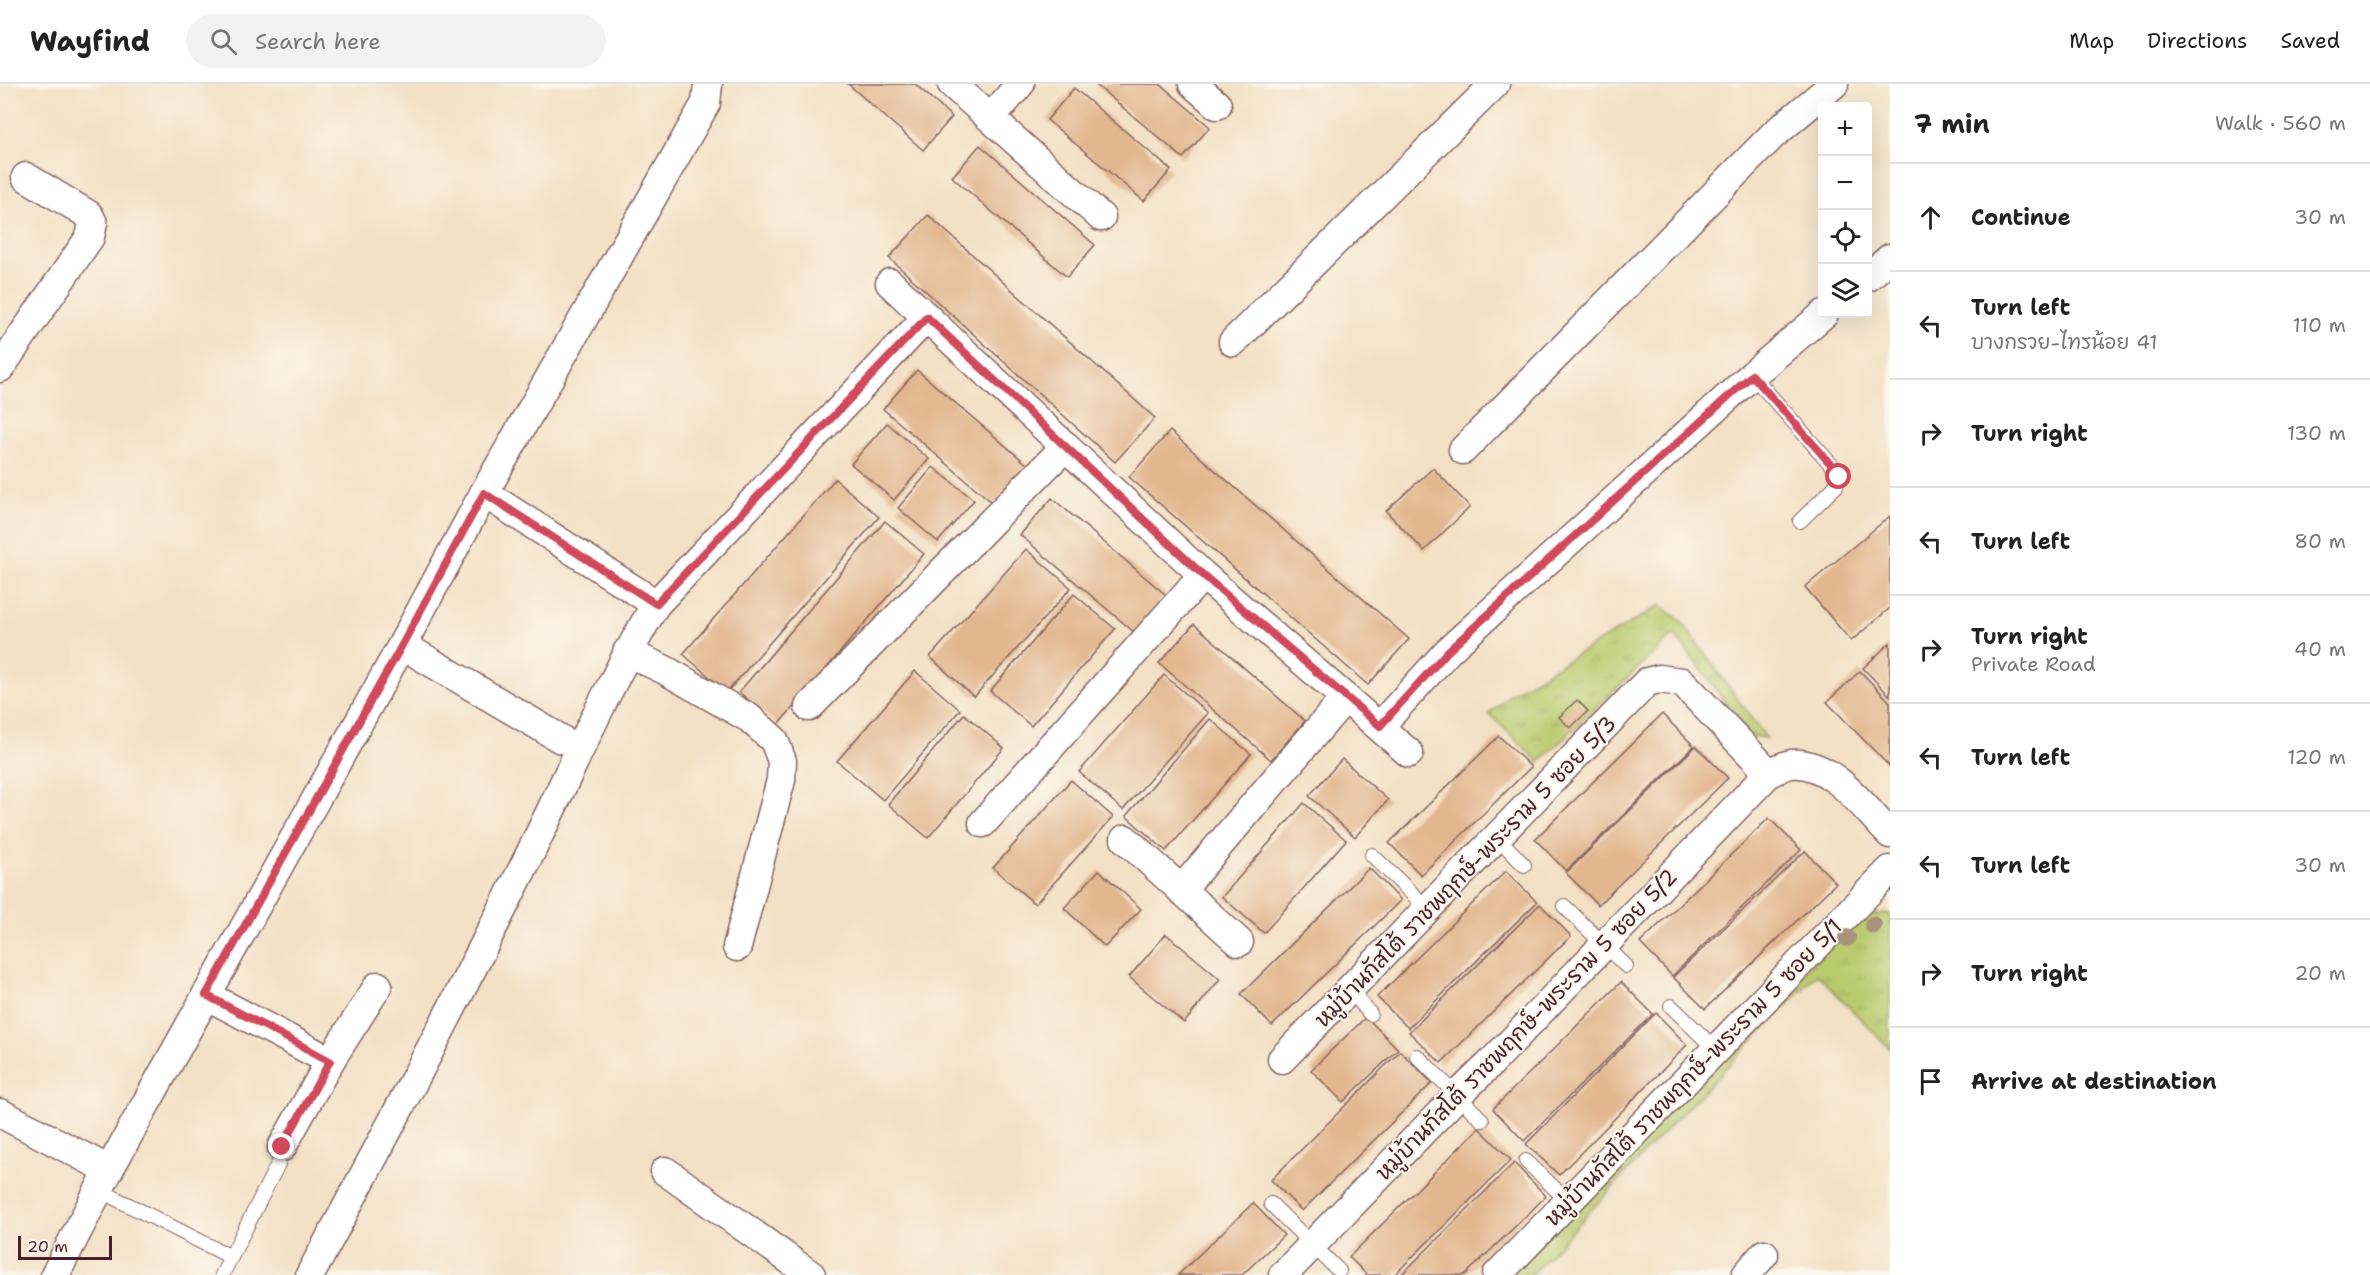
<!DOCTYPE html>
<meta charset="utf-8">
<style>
:root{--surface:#fff;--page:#f2f2f2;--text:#222;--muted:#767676;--line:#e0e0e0}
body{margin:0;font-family:"Shantell Sans","Playpen Sans Thai",sans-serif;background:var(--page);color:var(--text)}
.controls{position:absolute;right:18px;top:18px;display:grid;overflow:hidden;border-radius:6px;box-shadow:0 6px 24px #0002}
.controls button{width:54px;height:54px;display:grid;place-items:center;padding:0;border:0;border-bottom:2px solid var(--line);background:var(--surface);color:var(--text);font:30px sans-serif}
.scale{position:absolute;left:18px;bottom:15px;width:94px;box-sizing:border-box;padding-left:6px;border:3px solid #4a1f2b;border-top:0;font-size:16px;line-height:21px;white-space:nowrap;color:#4a1f2b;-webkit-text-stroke:4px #fbf7ec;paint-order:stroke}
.stop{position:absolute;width:18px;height:18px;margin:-14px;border:4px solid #d1495b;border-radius:50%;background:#fff}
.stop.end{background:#d1495b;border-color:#fff;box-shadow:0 2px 6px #0008}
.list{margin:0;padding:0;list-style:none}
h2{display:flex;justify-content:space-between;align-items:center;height:78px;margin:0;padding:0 24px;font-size:26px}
h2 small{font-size:20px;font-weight:400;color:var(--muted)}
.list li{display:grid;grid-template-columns:39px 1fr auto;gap:18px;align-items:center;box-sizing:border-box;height:108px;padding:0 24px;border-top:2px solid var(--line)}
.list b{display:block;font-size:22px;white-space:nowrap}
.list p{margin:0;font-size:20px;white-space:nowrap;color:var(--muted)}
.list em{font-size:20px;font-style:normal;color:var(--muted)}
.icon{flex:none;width:33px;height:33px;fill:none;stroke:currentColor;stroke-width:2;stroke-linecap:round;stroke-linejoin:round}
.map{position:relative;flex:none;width:1890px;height:1191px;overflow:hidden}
header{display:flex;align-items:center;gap:36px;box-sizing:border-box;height:84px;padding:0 30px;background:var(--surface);border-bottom:2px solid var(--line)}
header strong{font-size:28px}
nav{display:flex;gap:33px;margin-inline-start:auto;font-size:21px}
.search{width:420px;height:54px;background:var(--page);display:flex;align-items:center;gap:15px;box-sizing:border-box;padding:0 21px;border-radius:33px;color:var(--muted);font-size:22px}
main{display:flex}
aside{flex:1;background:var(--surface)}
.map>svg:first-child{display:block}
.grass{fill:url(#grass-tufts);stroke:#82754c;stroke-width:1.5}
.building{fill:#e2b78f}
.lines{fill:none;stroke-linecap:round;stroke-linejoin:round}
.lane-casing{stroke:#856361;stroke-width:16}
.street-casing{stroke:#856361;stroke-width:31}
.lane{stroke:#fff;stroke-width:14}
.street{stroke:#fff;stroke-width:28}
.tree{fill:#a9927b}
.route{stroke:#d1495b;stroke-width:8}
.labels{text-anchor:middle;stroke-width:4.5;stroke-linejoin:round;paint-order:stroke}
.street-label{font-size:22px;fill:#4a1f2b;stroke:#fbf7ec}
</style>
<header>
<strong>Wayfind</strong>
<div class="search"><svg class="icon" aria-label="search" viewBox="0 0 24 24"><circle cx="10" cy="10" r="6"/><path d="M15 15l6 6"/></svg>Search here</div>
<nav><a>Map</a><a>Directions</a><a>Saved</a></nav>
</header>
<main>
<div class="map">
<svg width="1890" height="1191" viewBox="0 0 1890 1191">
<defs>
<pattern id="grass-tufts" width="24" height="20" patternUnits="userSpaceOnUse" patternTransform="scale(1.5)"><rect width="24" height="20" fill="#bacb6e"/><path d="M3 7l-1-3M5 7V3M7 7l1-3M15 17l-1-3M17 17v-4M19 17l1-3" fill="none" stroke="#a1ae5f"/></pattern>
</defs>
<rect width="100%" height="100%" fill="#fbf7ec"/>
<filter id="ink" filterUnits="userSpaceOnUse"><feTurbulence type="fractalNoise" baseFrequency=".0167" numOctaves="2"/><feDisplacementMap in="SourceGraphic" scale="12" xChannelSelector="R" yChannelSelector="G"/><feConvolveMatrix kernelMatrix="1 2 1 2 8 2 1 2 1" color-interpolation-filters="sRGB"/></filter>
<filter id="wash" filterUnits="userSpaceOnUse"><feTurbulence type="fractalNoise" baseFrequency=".008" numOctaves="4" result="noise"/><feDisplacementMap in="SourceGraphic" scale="24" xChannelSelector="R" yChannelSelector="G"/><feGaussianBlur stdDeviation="1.35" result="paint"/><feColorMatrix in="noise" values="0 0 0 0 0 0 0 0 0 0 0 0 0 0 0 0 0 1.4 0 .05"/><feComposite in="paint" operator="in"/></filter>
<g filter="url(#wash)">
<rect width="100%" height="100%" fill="#f3e0c5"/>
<!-- grass -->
<g class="grass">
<path d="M1661 521 1682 538 1766 654 1751 652 1674 550 1539 678 1489 630 1510 610Z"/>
<path d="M1890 830V965L1817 890 1664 1048 1531 1191H1509L1852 838 1872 831Z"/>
</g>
<g id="blocks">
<!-- building -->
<g class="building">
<path d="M848 0H915L952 33 923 66Z"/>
<path d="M1095 0H1160L1210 43 1183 74Z"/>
<path d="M1074 4 1171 86 1144 117 1047 36Z"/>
<path d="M980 61 1095 161 1067 193 952 93Z"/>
<path d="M928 131 1155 334 1115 378 889 174Z"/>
<path d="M917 286 1029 382 995 421 883 325Z"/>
<path d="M887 339 929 375 894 416 851 380Z"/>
<path d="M1170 347 1409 555 1368 601 1129 393Z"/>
<path d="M933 383 974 416 938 458 898 424Z"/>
<path d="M1433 384 1470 423 1424 467 1386 427Z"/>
<path d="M835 395 879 433 727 608 683 570Z"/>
<path d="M1052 414 1166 511 1134 548 1020 451Z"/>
<path d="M1890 432V524L1851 557 1805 503Z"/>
<path d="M885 437 924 470 778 641 739 608Z"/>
<path d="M1026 465 1071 504 974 613 930 573Z"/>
<path d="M1074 510 1115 545 1031 642 990 607Z"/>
<path d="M1194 540 1305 637 1271 676 1159 579Z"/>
<path d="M1890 559V612L1863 584Z"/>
<path d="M915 587 960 626 883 716 837 677Z"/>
<path d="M1860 587 1890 618V683L1827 618Z"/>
<path d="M1164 591 1208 629 1123 726 1079 688Z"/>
<path d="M1577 616 1588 627 1570 644 1559 633Z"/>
<path d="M964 630 1004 664 928 754 888 720Z"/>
<path d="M1662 630 1694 662 1566 787 1535 755Z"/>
<path d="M1210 635 1251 670 1166 767 1126 732Z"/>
<path d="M1499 652 1531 683 1421 791 1389 759Z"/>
<path d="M1696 662 1728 694 1598 821 1566 789Z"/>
<path d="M1342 675 1388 716 1355 753 1309 712Z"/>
<path d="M1071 696 1113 733 1035 820 993 784Z"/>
<path d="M1304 719 1346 756 1264 849 1222 813Z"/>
<path d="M1769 734 1801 766 1672 892 1640 859Z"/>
<path d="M1805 767 1836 799 1705 925 1673 893Z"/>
<path d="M1369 784 1401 816 1272 942 1241 910Z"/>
<path d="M1099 786 1141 825 1105 863 1064 824Z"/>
<path d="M1506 787 1537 818 1408 944 1377 913Z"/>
<path d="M1540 820 1571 852 1441 979 1409 948Z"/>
<path d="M1166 850 1220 895 1184 939 1129 893Z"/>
<path d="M1621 898 1653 930 1524 1057 1493 1025Z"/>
<path d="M1656 929 1687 961 1559 1091 1526 1060Z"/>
<path d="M1366 933 1398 965 1343 1018 1311 986Z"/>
<path d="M1400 967 1432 999 1302 1127 1271 1096Z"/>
<path d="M1479 1044 1511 1076 1394 1191H1367L1349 1173Z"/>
<path d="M1514 1079 1546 1112 1528 1130 1465 1191H1401Z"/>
<path d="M1253 1119 1284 1151 1242 1191H1178Z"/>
</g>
</g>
</g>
<g filter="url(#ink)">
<use href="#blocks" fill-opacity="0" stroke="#856361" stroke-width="1.5"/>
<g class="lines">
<!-- lane casing -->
<g class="lane-casing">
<g id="lane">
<path d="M1752 291 1836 386 1838 393 1836 402 1800 437"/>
<path d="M1497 753 1524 781"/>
<path d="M1372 771 1428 825"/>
<path d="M1564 822 1626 882"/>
<path d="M1350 905 1370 930"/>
<path d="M1671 922 1715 965"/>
<path d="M1417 972 1482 1036"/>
<path d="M1526 1077 1568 1117"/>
<path d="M99 1106 231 1173 278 1080"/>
<path d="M1271 1120 1339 1187"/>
<path d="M222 1191 231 1173"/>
</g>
</g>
<!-- street casing -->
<g class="street-casing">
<g id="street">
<path d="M952 0 1101 133"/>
<path d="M1193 0 1217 21"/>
<path d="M991 34 1020 0"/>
<path d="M1868 193 1890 174"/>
<path d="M890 199 1203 491 1409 669"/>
<path d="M1233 258 1495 0"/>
<path d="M0 284 90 153 93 139 89 131 26 93"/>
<path d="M1463 366 1773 51 1834 0"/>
<path d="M484 409 656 520"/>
<path d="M402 561 561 655"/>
<path d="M627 568 665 586 749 634 774 656 782 677 781 696 737 863"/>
<path d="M809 623 1066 362"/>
<path d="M1380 642 1448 567 1752 291 1824 230"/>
<path d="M983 739 1203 491"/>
<path d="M1125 755 1239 858"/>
<path d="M1181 806 1345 614"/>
<path d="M206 911 330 977"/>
<path d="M1282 975 1647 598 1659 595 1682 598 1769 689"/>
<path d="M0 1029 109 1086"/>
<path d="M282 1063 330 977 378 902"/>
<path d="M665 1087 811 1191"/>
<path d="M55 1191 109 1086 402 561 484 409 706 19 708 0"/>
<path d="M310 1191C384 1055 456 918 525 780 568 693 606 603 656 520L927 233"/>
<path d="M1283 1191 1458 1011 1490 980 1769 689C1776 686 1784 681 1791 680 1831 676 1864 724 1890 750"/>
<path d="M1497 1191 1890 786"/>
<path d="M1746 1191 1764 1170"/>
</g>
</g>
<!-- lane -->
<use href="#lane" class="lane"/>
<!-- street -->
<use href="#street" class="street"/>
</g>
<!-- trees -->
<g class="tree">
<circle cx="1873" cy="841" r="9"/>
<circle cx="1847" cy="854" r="9"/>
</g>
</g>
<g class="lines" filter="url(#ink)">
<!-- route -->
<path class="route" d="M282 1063 330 977 206 911 402 561 484 409 656 520 927 233 1203 491 1380 642 1448 567 1752 291 1836 386 1839 393"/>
</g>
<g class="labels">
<!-- street labels -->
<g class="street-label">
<text transform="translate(1465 787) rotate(-46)" y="8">หมู่บ้านกัสโต้ ราชพฤกษ์-พระราม 5 ซอย 5/3</text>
<text transform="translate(1526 940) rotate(-46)" y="8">หมู่บ้านกัสโต้ ราชพฤกษ์-พระราม 5 ซอย 5/2</text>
<text transform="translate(1693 988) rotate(-46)" y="8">หมู่บ้านกัสโต้ ราชพฤกษ์-พระราม 5 ซอย 5/1</text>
</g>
</g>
</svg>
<div class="controls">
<button>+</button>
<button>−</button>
<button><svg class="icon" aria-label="locate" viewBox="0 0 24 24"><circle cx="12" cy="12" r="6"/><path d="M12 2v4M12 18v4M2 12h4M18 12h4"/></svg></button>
<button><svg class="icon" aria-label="layers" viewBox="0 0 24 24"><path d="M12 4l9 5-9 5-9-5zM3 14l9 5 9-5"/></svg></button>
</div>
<div class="scale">20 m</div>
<div class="stop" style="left:1839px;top:393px"></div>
<div class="stop end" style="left:282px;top:1063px"></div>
</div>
<aside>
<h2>7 min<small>Walk · 560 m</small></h2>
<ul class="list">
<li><svg class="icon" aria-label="ahead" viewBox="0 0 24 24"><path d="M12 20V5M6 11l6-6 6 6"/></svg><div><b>Continue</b></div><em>30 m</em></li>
<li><svg class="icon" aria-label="left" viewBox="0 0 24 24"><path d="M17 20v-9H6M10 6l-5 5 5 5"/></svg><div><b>Turn left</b><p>บางกรวย-ไทรน้อย 41</p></div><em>110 m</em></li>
<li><svg class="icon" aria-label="right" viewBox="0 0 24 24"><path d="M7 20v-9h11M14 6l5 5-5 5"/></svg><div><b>Turn right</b></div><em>130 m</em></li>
<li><svg class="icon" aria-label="left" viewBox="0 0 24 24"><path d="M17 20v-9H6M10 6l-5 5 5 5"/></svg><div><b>Turn left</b></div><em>80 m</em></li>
<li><svg class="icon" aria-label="right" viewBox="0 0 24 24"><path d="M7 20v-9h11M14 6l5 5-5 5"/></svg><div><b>Turn right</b><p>Private Road</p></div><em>40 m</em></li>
<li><svg class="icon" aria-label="left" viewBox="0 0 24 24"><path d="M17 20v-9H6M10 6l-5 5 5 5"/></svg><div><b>Turn left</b></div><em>120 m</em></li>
<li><svg class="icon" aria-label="left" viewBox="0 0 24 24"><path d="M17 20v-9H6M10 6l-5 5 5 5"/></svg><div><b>Turn left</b></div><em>30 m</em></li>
<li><svg class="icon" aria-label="right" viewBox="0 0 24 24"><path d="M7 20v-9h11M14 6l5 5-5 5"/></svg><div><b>Turn right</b></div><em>20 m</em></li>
<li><svg class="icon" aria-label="arrive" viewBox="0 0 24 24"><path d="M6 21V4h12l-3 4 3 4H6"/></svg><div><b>Arrive at destination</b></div></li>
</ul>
</aside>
</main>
